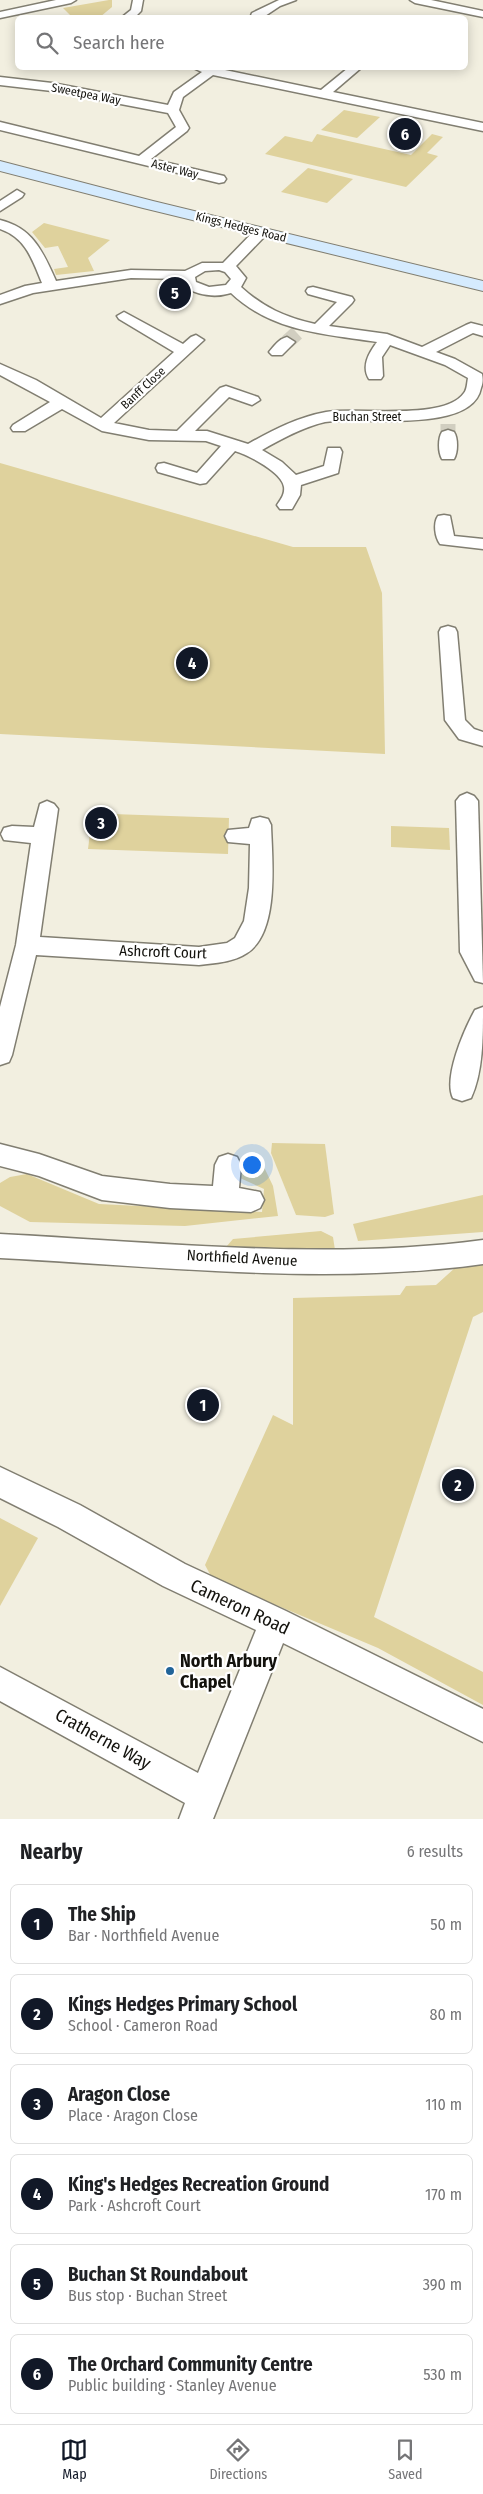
<!DOCTYPE html>
<meta charset="utf-8">
<style>
:root{--surface:#fff;--page:#f2f2f2;--text:#202124;--muted:#757577;--line:#e0e0e0;--accent:#111827}
body{margin:0;font-family:"Fira Sans Condensed",sans-serif;background:var(--page);color:var(--text)}
.you{position:absolute;left:251px;top:1164px;width:18px;height:18px;margin:-12px;border:4px solid #fff;border-radius:50%;background:#1a73e8;box-shadow:0 0 0 8px #1a73e833}
.badge{display:grid;place-items:center;width:32px;height:32px;border-radius:50%;background:var(--accent);color:#fff;font-size:16px;font-weight:700}
.pin{position:absolute;translate:-50% -50%;border:2px solid #fff;box-shadow:0 1px 5px #0006}
.list{margin:0;padding:0;list-style:none}
h2{display:flex;justify-content:space-between;align-items:center;height:65px;margin:0;padding:0 20px;font-size:21px}
h2 small{font-size:16px;font-weight:400;color:var(--muted)}
.list li{display:grid;grid-template-columns:32px 1fr auto;gap:15px;align-items:center;box-sizing:border-box;height:80px;margin:0 10px 10px;padding:0 10px;border:1px solid var(--line);border-radius:8px}
.list b{display:block;font-size:19px;white-space:nowrap}
.list p{margin:0;font-size:16px;white-space:nowrap;color:var(--muted)}
.list em{font-size:16px;font-style:normal;color:var(--muted)}
.icon{flex:none;width:28px;height:28px;fill:none;stroke:currentColor;stroke-width:2;stroke-linecap:round;stroke-linejoin:round}
.map{position:relative;flex:none;width:483px;height:1819px;overflow:hidden}
.search{position:absolute;background:var(--surface);box-shadow:0 2px 12px #0003;left:15px;right:15px;top:15px;height:55px;display:flex;align-items:center;gap:12px;box-sizing:border-box;padding:0 18px;border-radius:8px;color:var(--muted);font-size:19px}
.sheet{height:605px;background:var(--surface)}
nav{display:flex;justify-content:space-around;align-items:center;box-sizing:border-box;height:70px;border-top:1px solid var(--line);background:var(--surface);font-size:14px;color:var(--muted)}
nav a{display:grid;justify-items:center;gap:2px}
nav .on{color:var(--accent)}
.map>svg:first-child{display:block}
.green{fill:#dfd29d}
.lines{fill:none;stroke-linecap:round;stroke-linejoin:round}
.street-tunnel{stroke:#d1cec0;stroke-width:15;stroke-dasharray:15 8;stroke-linecap:butt}
.street-casing{stroke:#817e71;stroke-width:3}
.secondary-casing{stroke:#817e71;stroke-width:2}
.street{fill:#fff;fill-rule:evenodd}
.secondary{fill:#d5ebfe;fill-rule:evenodd}
.poi-dot{fill:#216499;stroke:#fff;stroke-width:2}
.labels{text-anchor:middle;stroke-width:4.5;stroke-linejoin:round;paint-order:stroke}
.far-street-label{font-size:12px;fill:#13120d;stroke:#fff}
.street-label{font-size:15px;fill:#13120d;stroke:#fff}
.near-street-label{font-size:18px;fill:#13120d;stroke:#fff}
.near-poi-label{font-size:18px;font-weight:bold;fill:#13120d;stroke:#fff;text-anchor:start}
</style>
<div class="map">
<svg width="483" height="1819" viewBox="0 0 483 1819">
<rect width="100%" height="100%" fill="#f2efe0"/>
<!-- green -->
<g class="green">
<path d="M109 0H112V7L100 17H72L63 8Z"/>
<path d="M344 110 380 117 357 138 321 130Z"/>
<path d="M317 134 411 155 432 134 443 137 427 153 438 156 406 187 265 154 285 136 312 142Z"/>
<path d="M308 168 353 179 327 203 281 192Z"/>
<path d="M44 223 110 240 88 258 94 271 56 275 54 269 68 267 58 246 45 248 32 232Z"/>
<path d="M0 463 293 547H366L382 593 385 754 0 734Z"/>
<path d="M112 814 229 818 228 854 88 849 90 833H108Z"/>
<path d="M391 826 449 828 450 850 391 847Z"/>
<path d="M272 1143 325 1144 334 1214 325 1217 296 1215 271 1153Z"/>
<path d="M237 1164 263 1165 273 1186 278 1216 185 1226 30 1222 0 1206V1183L10 1177 27 1174 99 1204 262 1212 264 1189 240 1178Z"/>
<path d="M483 1195V1232L358 1241 353 1224Z"/>
<path d="M321 1231 333 1237 335 1250 226 1247 233 1239Z"/>
<path d="M483 1265V1312L473 1317 374 1617 483 1672V1705L378 1648 212 1578 205 1565 273 1415 293 1425V1298L400 1295 406 1286 436 1285 456 1267Z"/>
<path d="M0 1518 38 1538 0 1606Z"/>
</g>
<g class="lines">
<!-- street-tunnel -->
<g class="street-tunnel">
<path d="M287 342 297 333"/>
<path d="M448 424V435"/>
</g>
<!-- street casing -->
<g class="street-casing">
<g id="street">
<path d="M56 0H76L71 3 0 18V12Z"/>
<path d="M133 0H143L141 11 134 18H121L131 10Z"/>
<path d="M279 0H296L280 6 262 18H250L252 13Z"/>
<path d="M410 0H431L483 11V17L415 3Z"/>
<path d="M193 68H226L225 70 321 90 348 68H361L333 92 483 123V131L213 75 183 97 179 110 189 128 187 131 151 159 224 176 226 179 224 182 219 183 0 130V122L139 156 176 127 168 113 52 91 0 85V77L52 83 168 105 174 92 202 72Z"/>
<path d="M17 190 24 194 22 197 0 211V201Z"/>
<path d="M0 220C33 228 43 252 56 281L131 270 185 271 202 263H223L256 229H266L268 232 266 235 236 266 246 278 241 287C264 308 285 317 315 324L337 302 308 294 306 291 308 288 313 287 352 297 354 300 352 303 329 326 387 334 422 347 466 325 471 323 483 326V336L473 333 436 352 455 359 482 374C483 379 483 383 481 388 472 435 359 416 325 422 303 427 281 439 262 450L282 462 296 475 324 466 328 448H340L342 452 338 473 301 485 300 495 292 509H280L277 505C281 499 285 494 284 487 282 472 248 455 235 451L206 483 200 484 158 472 156 468 158 464 164 463 197 473 221 446 206 441 149 440 102 431 62 409 25 431H13L11 428 13 425 50 402 0 375V364L36 380 101 418 174 352 119 319 117 316 124 312 183 344 191 337 196 335 204 340 114 423 149 430 177 431 220 388 226 386 258 397 260 400 252 405 229 397 195 431H207L248 444C273 430 298 417 326 412 358 407 445 421 464 393 467 390 467 383 468 378L445 365 390 345 382 357 383 376 381 379H369C361 366 369 353 377 342 324 334 272 332 231 293 215 298 198 295 184 287L181 279 131 278 33 293 0 304V295L25 286 42 283C32 259 26 238 0 229ZM219 270 225 272 231 279 226 285 209 287 196 282 195 277 205 271Z"/>
<path d="M287 337 295 342 282 355H272L269 352C274 346 279 339 287 337Z"/>
<path d="M448 430 454 432C458 438 458 452 454 459H442C438 452 438 438 442 432Z"/>
<path d="M444 515 450 516 454 536 483 539V549L440 544C435 537 433 523 438 516Z"/>
<path d="M448 626 455 628 457 632 465 720 474 729 483 732V746L459 739 445 720 439 632 441 628Z"/>
<path d="M467 793 474 796 478 801 483 983 475 981 460 952 456 801 460 796Z"/>
<path d="M47 801 54 804 58 809 40 937 199 947 227 943 235 938 244 921 249 888 250 844 228 842 225 836 228 830 249 828 252 819 260 817 268 819 271 825C272 859 280 932 247 953 234 962 215 963 199 965L36 955 12 1055 9 1062 0 1065V1007L16 945 31 843 4 840 1 834 4 828 12 826 34 827 40 804Z"/>
<path d="M483 1007C483 1037 483 1072 471 1098L462 1101 453 1098C443 1078 464 1030 475 1010Z"/>
<path d="M0 1144 39 1154 102 1176 170 1184 213 1186 215 1165 219 1157 228 1154 237 1157 241 1165 239 1188 260 1192 264 1200 260 1208 251 1212 170 1208 102 1200 39 1176 0 1166Z"/>
<path d="M0 1234C158 1242 326 1261 483 1240V1264C327 1286 157 1266 0 1258Z"/>
<path d="M0 1467 80 1505 185 1564 286 1611 483 1709V1742L283 1643 213 1819H179L185 1803 0 1701V1667L198 1773 256 1630 163 1586 58 1527 0 1498Z"/>
</g>
</g>
<!-- secondary casing -->
<g class="secondary-casing">
<path id="secondary" d="M0 161 153 201 483 281V291L143 208 0 171Z"/>
</g>
<!-- street -->
<use href="#street" class="street"/>
<!-- secondary -->
<use href="#secondary" class="secondary"/>
</g>
<!-- markers -->
<circle class="poi-dot" cx="170" cy="1671" r="5"/>
<g class="labels">
<!-- far-street labels -->
<g class="far-street-label">
<text transform="translate(86 94) rotate(11)" y="4">Sweetpea Way</text>
<text transform="translate(175 169) rotate(14)" y="4">Aster Way</text>
<text transform="translate(241 227) rotate(14)" y="4">Kings Hedges Road</text>
<text transform="translate(143 388) rotate(-43)" y="4">Banff Close</text>
<text x="367" y="421">Buchan Street</text>
</g>
<!-- street labels -->
<g class="street-label">
<text transform="translate(163 952) rotate(2)" y="5">Ashcroft Court</text>
<text transform="translate(242 1258) rotate(3)" y="5">Northfield Avenue</text>
</g>
<!-- near-street labels -->
<g class="near-street-label">
<text transform="translate(240 1607) rotate(25)" y="6">Cameron Road</text>
<text transform="translate(103 1739) rotate(29)" y="6">Cratherne Way</text>
</g>
<!-- near-poi labels -->
<g class="near-poi-label">
<text x="180" y="1667">North Arbury<tspan x="180" dy="21">Chapel</tspan></text>
</g>
</g>
</svg>
<div class="you"></div>
<div class="pin badge" style="left:203px;top:1405px">1</div>
<div class="pin badge" style="left:458px;top:1485px">2</div>
<div class="pin badge" style="left:101px;top:823px">3</div>
<div class="pin badge" style="left:192px;top:663px">4</div>
<div class="pin badge" style="left:175px;top:293px">5</div>
<div class="pin badge" style="left:405px;top:134px">6</div>
<div class="search"><svg class="icon" aria-label="search" viewBox="0 0 24 24"><circle cx="10" cy="10" r="6"/><path d="M15 15l6 6"/></svg>Search here</div>
</div>
<section class="sheet">
<h2>Nearby<small>6 results</small></h2>
<ul class="list">
<li><span class="badge">1</span><div><b>The Ship</b><p>Bar · Northfield Avenue</p></div><em>50 m</em></li>
<li><span class="badge">2</span><div><b>Kings Hedges Primary School</b><p>School · Cameron Road</p></div><em>80 m</em></li>
<li><span class="badge">3</span><div><b>Aragon Close</b><p>Place · Aragon Close</p></div><em>110 m</em></li>
<li><span class="badge">4</span><div><b>King's Hedges Recreation Ground</b><p>Park · Ashcroft Court</p></div><em>170 m</em></li>
<li><span class="badge">5</span><div><b>Buchan St Roundabout</b><p>Bus stop · Buchan Street</p></div><em>390 m</em></li>
<li><span class="badge">6</span><div><b>The Orchard Community Centre</b><p>Public building · Stanley Avenue</p></div><em>530 m</em></li>
</ul>
</section>
<nav>
<a class="on"><svg class="icon" aria-label="map" viewBox="0 0 24 24"><path d="M3 6l6-2 6 2 6-2v14l-6 2-6-2-6 2zM9 4v14M15 6v14"/></svg>Map</a>
<a><svg class="icon" aria-label="directions" viewBox="0 0 24 24"><path d="M12 3l9 9-9 9-9-9zM9 14v-3h6M13 9l2 2-2 2"/></svg>Directions</a>
<a><svg class="icon" aria-label="saved" viewBox="0 0 24 24"><path d="M7 4h10v16l-5-4-5 4z"/></svg>Saved</a>
</nav>
